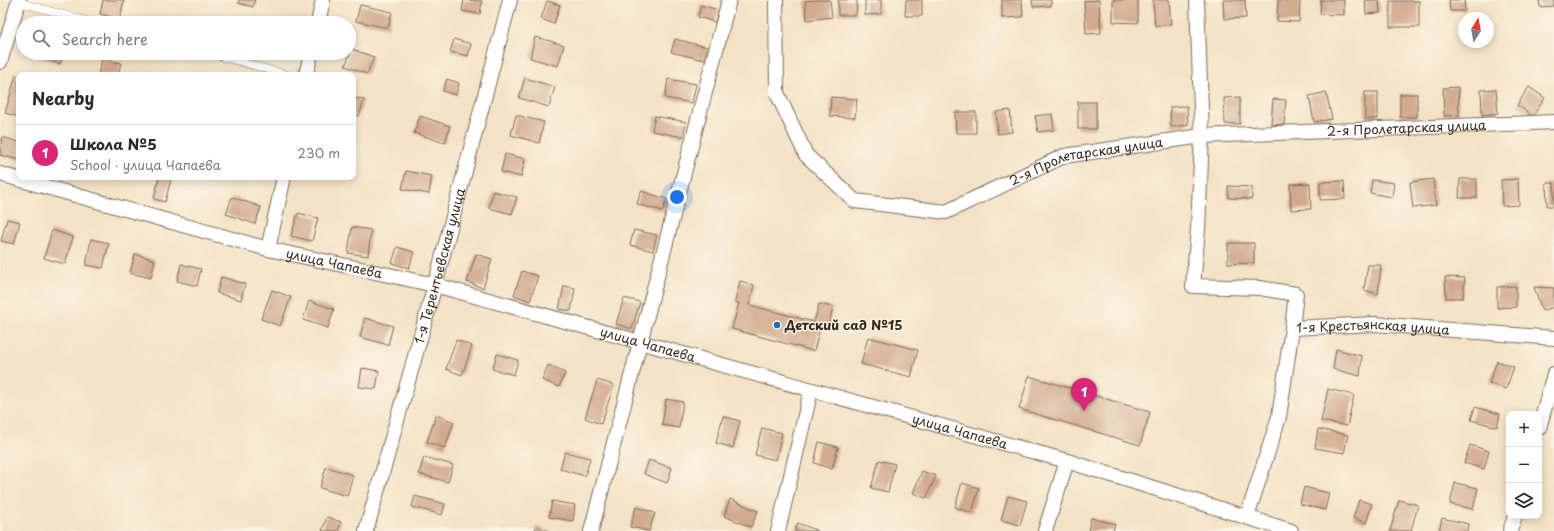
<!DOCTYPE html>
<meta charset="utf-8">
<style>
:root{--surface:#fff;--page:#f7f7f7;--text:#2b2b33;--muted:#7c7c81;--line:#e1e1e2;--accent:#db2777}
body{margin:0;font-family:"Playpen Sans",sans-serif;background:var(--page);color:var(--text)}
.controls{position:absolute;right:12px;bottom:12px;display:grid;overflow:hidden;border-radius:8px;box-shadow:0 2px 10px #0003}
.controls button{width:36px;height:36px;display:grid;place-items:center;padding:0;border:0;border-bottom:1px solid var(--line);background:var(--surface);color:var(--text);font:20px sans-serif}
.compass{position:absolute;left:1458px;top:12px;width:36px;height:36px;border-radius:50%;background:var(--surface);box-shadow:0 2px 10px #0003;rotate:11deg}
.you{position:absolute;left:677px;top:197px;width:14px;height:14px;margin:-10px;border:3px solid #fff;border-radius:50%;background:#1a73e8;box-shadow:0 0 0 6px #1a73e833}
.badge{display:grid;place-items:center;width:26px;height:26px;border-radius:50%;background:var(--accent);color:#fff;font-size:13px;font-weight:700}
.pin{position:absolute;translate:-50% -33px;filter:drop-shadow(0 1px 2px #0008)}
.pin::after{content:'';position:absolute;top:21px;width:14px;height:12px;background:inherit;clip-path:polygon(0 0,100% 0,50% 100%)}
.list{margin:0;padding:0;list-style:none}
h2{display:flex;justify-content:space-between;align-items:center;height:52px;margin:0;padding:0 16px;font-size:17px}
h2 small{font-size:13px;font-weight:400;color:var(--muted)}
.list li{display:grid;grid-template-columns:26px 1fr auto;gap:12px;align-items:center;box-sizing:border-box;height:56px;padding:0 16px;border-top:1px solid var(--line)}
.list b{display:block;font-size:15px;white-space:nowrap}
.list p{margin:0;font-size:13px;white-space:nowrap;color:var(--muted)}
.list em{font-size:13px;font-style:normal;color:var(--muted)}
.icon{flex:none;width:22px;height:22px;fill:none;stroke:currentColor;stroke-width:2;stroke-linecap:round;stroke-linejoin:round}
.map{position:relative;flex:none;width:1554px;height:531px;overflow:hidden}
.search{position:absolute;background:var(--surface);box-shadow:0 2px 10px #0003;left:16px;top:16px;width:340px;height:44px;display:flex;align-items:center;gap:10px;box-sizing:border-box;padding:0 14px;border-radius:22px;color:var(--muted);font-size:15px}
.panel{position:absolute;background:var(--surface);box-shadow:0 2px 10px #0003;left:16px;top:72px;width:340px;height:108px;border-radius:8px}
.map>svg:first-child{display:block}
.building{fill:#d2aa8e}
.lines{fill:none;stroke-linecap:round;stroke-linejoin:round}
.lane-casing{stroke:#7b6a58;stroke-width:8}
.street-casing{stroke:#7b6a58;stroke-width:16}
.lane{stroke:#fff;stroke-width:7}
.street{stroke:#fff;stroke-width:14}
.poi-dot{fill:#1f6fb2;stroke:#fcf5e5;stroke-width:1.5}
.labels{text-anchor:middle;stroke-width:3;stroke-linejoin:round;paint-order:stroke}
.street-label{font-size:13px;fill:#3b2a1e;stroke:#fcf5e5}
.poi-label{font-size:13px;font-weight:bold;fill:#3b2a1e;stroke:#fcf5e5;text-anchor:start}
</style>
<div class="map">
<svg width="1554" height="531" viewBox="0 0 1554 531">
<rect width="100%" height="100%" fill="#fcf5e5"/>
<filter id="ink" filterUnits="userSpaceOnUse"><feTurbulence type="fractalNoise" baseFrequency=".025" numOctaves="2"/><feDisplacementMap in="SourceGraphic" scale="8" xChannelSelector="R" yChannelSelector="G"/><feConvolveMatrix kernelMatrix="1 2 1 2 8 2 1 2 1" color-interpolation-filters="sRGB"/></filter>
<filter id="wash" filterUnits="userSpaceOnUse"><feTurbulence type="fractalNoise" baseFrequency=".012" numOctaves="4" result="noise"/><feDisplacementMap in="SourceGraphic" scale="16" xChannelSelector="R" yChannelSelector="G"/><feGaussianBlur stdDeviation="0.9" result="paint"/><feColorMatrix in="noise" values="0 0 0 0 0 0 0 0 0 0 0 0 0 0 0 0 0 1.4 0 .05"/><feComposite in="paint" operator="in"/></filter>
<g filter="url(#wash)">
<rect width="100%" height="100%" fill="#f3e2c5"/>
<g id="blocks">
<!-- building -->
<g class="building">
<path d="M103 0H124L120 19 100 14Z"/>
<path d="M239 0H255L253 7 238 3Z"/>
<path d="M464 0 482 1 480 14 462 11Z"/>
<path d="M815 0H830L832 17 807 20 805 1Z"/>
<path d="M838 0H857L856 15H838Z"/>
<path d="M865 0H881V14L865 15Z"/>
<path d="M906 0H922V16H905Z"/>
<path d="M1002 0H1022L1023 17 1002 18Z"/>
<path d="M1032 0H1051V6L1033 7Z"/>
<path d="M1099 0 1101 33 1086 34 1084 1Z"/>
<path d="M1113 0H1138V23L1113 22Z"/>
<path d="M1153 0H1169L1171 24 1155 26Z"/>
<path d="M1223 0H1245L1246 18 1224 19Z"/>
<path d="M1278 0H1300L1299 22 1277 21Z"/>
<path d="M1321 0H1344V15L1320 14Z"/>
<path d="M1365 0H1379L1380 13 1366 14Z"/>
<path d="M1449 0H1464L1465 11H1450Z"/>
<path d="M1539 0H1554V6L1540 7Z"/>
<path d="M547 1 560 5 554 24 541 19Z"/>
<rect x="1390" y="1" width="29" height="26"/>
<path d="M360 5 392 12 388 28 356 21Z"/>
<path d="M701 5 719 10 715 22 698 17Z"/>
<path d="M535 37 564 45 558 66 530 58Z"/>
<path d="M454 39 471 44 468 56 450 52Z"/>
<path d="M675 39 707 47 704 60 671 52Z"/>
<path d="M352 49 374 57 367 74 345 66Z"/>
<path d="M24 53H64L60 64Z"/>
<path d="M102 59 121 63 118 75H98Z"/>
<path d="M16 75 19 76V117L5 113Z"/>
<path d="M525 78 555 87 549 107 519 98Z"/>
<path d="M447 79 459 83 456 95 443 91Z"/>
<path d="M668 79 696 84 692 103 665 98Z"/>
<path d="M1458 87 1459 115 1444 116 1443 88Z"/>
<path d="M1529 87 1545 98 1533 116 1517 105Z"/>
<path d="M1496 89 1498 113 1482 115 1481 90Z"/>
<path d="M1326 92 1332 119 1314 122 1309 96Z"/>
<rect x="1365" y="92" width="13" height="27"/>
<rect x="1400" y="94" width="17" height="23"/>
<path d="M353 97 364 100 359 116 353 114Z"/>
<path d="M831 97 857 99 855 118 830 116Z"/>
<path d="M1240 97V124H1225L1224 98Z"/>
<path d="M1273 99 1286 100 1284 125 1271 124Z"/>
<rect x="1078" y="102" width="18" height="27"/>
<path d="M1187 106 1188 125 1171 127 1170 107Z"/>
<path d="M1010 110 1012 132 998 134 996 112Z"/>
<path d="M955 112H976V133H956Z"/>
<path d="M1052 114 1054 130 1038 132 1035 116Z"/>
<path d="M516 115 544 122 539 143 511 135Z"/>
<path d="M420 116 450 126 445 143 414 133Z"/>
<path d="M655 116 686 122 683 137 652 131Z"/>
<path d="M2 137 19 142V160L0 155Z"/>
<path d="M505 154 525 159 521 177 501 172Z"/>
<path d="M406 171 432 176 429 194 402 189Z"/>
<path d="M159 177 171 179 165 202 154 199Z"/>
<path d="M1433 179 1436 205 1413 208 1410 182Z"/>
<path d="M1460 179H1477V198H1459Z"/>
<path d="M1518 179 1519 205 1502 206 1501 180Z"/>
<path d="M1372 180 1394 183 1392 197 1370 193Z"/>
<path d="M1344 181 1345 199 1320 200V182Z"/>
<path d="M1310 183 1311 209 1291 210 1290 184Z"/>
<path d="M1546 183H1554V206H1547Z"/>
<path d="M1228 186 1252 187V199L1228 198Z"/>
<path d="M493 191 517 197 512 214 489 208Z"/>
<path d="M641 191 667 199 663 211 637 204Z"/>
<path d="M232 197 261 207 255 224 226 214Z"/>
<path d="M298 213 318 218 312 241 291 236Z"/>
<path d="M7 219 20 222 14 244 1 241Z"/>
<path d="M352 227 371 230 368 256 348 253Z"/>
<path d="M52 230 73 237 65 264 44 258Z"/>
<path d="M634 230 657 235 653 251 630 245Z"/>
<path d="M91 239 109 243 103 268 86 265Z"/>
<path d="M1228 243H1254V263L1228 264Z"/>
<path d="M397 247 414 252 409 268 392 263Z"/>
<path d="M135 254 155 260 151 278 130 273Z"/>
<path d="M476 254 492 259 483 288 467 282Z"/>
<path d="M181 264 201 269 197 286 177 281Z"/>
<path d="M1368 265H1381L1378 294 1364 290Z"/>
<path d="M522 271 538 276 530 301 514 295Z"/>
<path d="M221 277 245 284 241 300 217 293Z"/>
<path d="M1445 277 1465 278 1463 298H1446Z"/>
<path d="M740 281 754 285 749 305 814 322 819 304 833 307 828 328 820 327 814 351 732 329 739 303 735 302Z"/>
<path d="M564 286 575 288 571 311 559 309Z"/>
<path d="M1516 286V307L1497 308V287Z"/>
<path d="M1534 287 1554 288V307L1542 311Z"/>
<path d="M272 290 291 297 280 326 261 319Z"/>
<path d="M624 298 640 302 632 329 616 324Z"/>
<path d="M309 301 334 309 328 328 303 320Z"/>
<path d="M365 318 393 326 388 345 360 337Z"/>
<path d="M868 337 918 350 911 377 861 364Z"/>
<path d="M456 340 472 346 462 375 446 369Z"/>
<path d="M1336 349 1362 356 1360 376 1333 369Z"/>
<path d="M497 354 518 360 514 375 492 369Z"/>
<path d="M1497 361 1514 367 1506 389 1489 383Z"/>
<path d="M548 365 565 373 559 387 542 380Z"/>
<path d="M362 368 379 371 376 389 359 387Z"/>
<path d="M1029 376 1150 412 1140 445 1019 409Z"/>
<path d="M597 380 614 385 601 424 585 418Z"/>
<path d="M1328 389 1354 395 1347 426 1321 421Z"/>
<path d="M666 399 683 402 679 428 662 425Z"/>
<path d="M1475 407 1500 414 1497 427 1471 420Z"/>
<path d="M436 415 454 422 445 448 427 442Z"/>
<path d="M723 416 740 421 733 448 716 443Z"/>
<path d="M762 428 782 433 776 460 755 455Z"/>
<path d="M1318 429 1348 435 1344 453 1315 448Z"/>
<path d="M819 442 838 447 832 469 814 463Z"/>
<path d="M1470 445 1489 451 1484 469 1464 463Z"/>
<path d="M565 452 590 458 585 476 560 469Z"/>
<path d="M424 457 453 465 448 482 419 474Z"/>
<path d="M649 460 672 468 667 483 644 474Z"/>
<path d="M879 460 895 464 888 492 871 488Z"/>
<path d="M326 467 353 475 347 496 320 488Z"/>
<path d="M922 471 936 476 926 498 913 493Z"/>
<path d="M962 483 979 488 972 513 955 507Z"/>
<path d="M1455 483 1478 488 1473 509 1450 504Z"/>
<path d="M1304 487 1329 493 1325 510 1300 504Z"/>
<path d="M415 496 445 504 442 515 412 507Z"/>
<path d="M1008 496 1027 501 1020 525 1001 520Z"/>
<path d="M730 499 758 511 751 527 724 516Z"/>
<path d="M1359 500 1372 504 1366 523 1353 518Z"/>
<path d="M1399 500 1418 505 1411 531H1390Z"/>
<path d="M552 501 575 505 573 521 549 517Z"/>
<path d="M636 507 655 513 649 531 630 527Z"/>
<path d="M327 517 341 522 338 531H322Z"/>
<path d="M1091 518 1115 524 1113 531H1088Z"/>
<path d="M1442 518 1468 524 1467 531H1439Z"/>
<path d="M798 523 818 531H795Z"/>
<path d="M536 527 550 531H535Z"/>
</g>
</g>
</g>
<g filter="url(#ink)">
<use href="#blocks" fill-opacity="0" stroke="#7b6a58" stroke-width="1"/>
<g class="lines">
<!-- lane casing -->
<g class="lane-casing">
<g id="lane">
<path d="M18 2 95 23"/>
<path d="M207 53 289 75"/>
</g>
</g>
<!-- street casing -->
<g class="street-casing">
<g id="street">
<path id="s1" d="M776 0 777 93 806 155 855 201 946 212 1064 156 1202 136 1554 122"/>
<path d="M1197 0 1202 136 1198 229 1193 286 1260 288 1296 294 1292 328"/>
<path d="M318 23 323 0"/>
<path d="M0 62 19 0"/>
<path d="M306 75 311 53"/>
<path id="s2" d="M0 174 268 249 435 285 640 342 1067 461 1291 531"/>
<path d="M268 249 284 177"/>
<path d="M1539 428 1554 374"/>
<path id="s3" d="M1247 517 1279 417 1292 328 1375 324 1554 338"/>
<path id="s4" d="M366 531 435 285 510 0"/>
<path d="M591 531 729 0"/>
<path d="M778 531 811 390"/>
<path d="M1045 531 1067 461"/>
<path d="M1510 531 1515 516"/>
</g>
</g>
<!-- lane -->
<use href="#lane" class="lane"/>
<!-- street -->
<use href="#street" class="street"/>
</g>
</g>
<!-- markers -->
<circle class="poi-dot" cx="777" cy="325" r="4"/>
<g class="labels">
<!-- street labels -->
<g class="street-label">
<text dy="5" stroke="none"><textPath href="#s1" startOffset="795">2-я Пролетарская улица</textPath></text>
<text dy="5" stroke="none"><textPath href="#s1" startOffset="471">2-я Пролетарская улица</textPath></text>
<text dy="5" stroke="none"><textPath href="#s2" startOffset="346">улица Чапаева</textPath></text>
<text dy="5" stroke="none"><textPath href="#s4" startOffset="275">1-я Терентьевская улица</textPath></text>
<text dy="5" stroke="none"><textPath href="#s3" startOffset="276">1-я Крестьянская улица</textPath></text>
<text dy="5" stroke="none"><textPath href="#s2" startOffset="670">улица Чапаева</textPath></text>
<text dy="5" stroke="none"><textPath href="#s2" startOffset="994">улица Чапаева</textPath></text>
</g>
<!-- poi labels -->
<g class="poi-label">
<text x="785" y="330">Детский сад №15</text>
</g>
</g>
</svg>
<div class="controls">
<button>+</button>
<button>−</button>
<button><svg class="icon" aria-label="layers" viewBox="0 0 24 24"><path d="M12 4l9 5-9 5-9-5zM3 14l9 5 9-5"/></svg></button>
</div>
<svg class="compass" viewBox="-18 -18 36 36"><path d="M0-13l5 13h-10z" fill="#e53935"/><path d="M0 13l5-13h-10z" fill="#7c7c81"/></svg>
<div class="you"></div>
<div class="pin badge" style="left:1084px;top:411px">1</div>
<div class="search"><svg class="icon" aria-label="search" viewBox="0 0 24 24"><circle cx="10" cy="10" r="6"/><path d="M15 15l6 6"/></svg>Search here</div>
<section class="panel">
<h2>Nearby<small></small></h2>
<ul class="list">
<li><span class="badge">1</span><div><b>Школа №5</b><p>School · улица Чапаева</p></div><em>230 m</em></li>
</ul>
</section>
</div>
